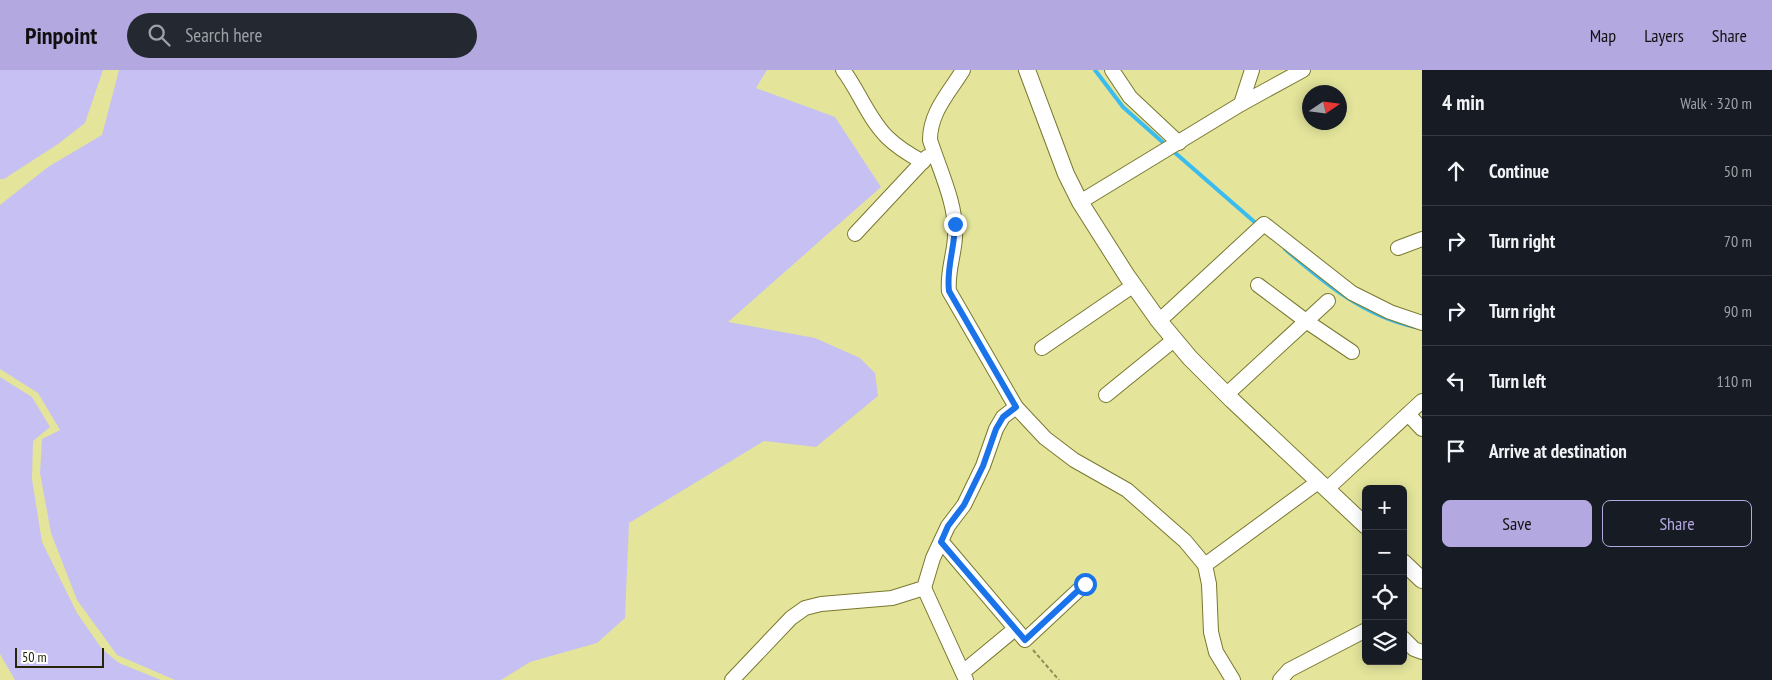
<!DOCTYPE html>
<meta charset="utf-8">
<style>
:root{--surface:#171b24;--page:#242831;--text:#f1f3f6;--muted:#9ea1a6;--line:#363941;--accent:#b4a8e0}
body{margin:0;font-family:"PT Sans Narrow",sans-serif;background:var(--page);color:var(--text)}
.controls{position:absolute;right:15px;bottom:15px;display:grid;overflow:hidden;border-radius:8px;box-shadow:0 2px 12px #0003}
.controls button{width:45px;height:45px;display:grid;place-items:center;padding:0;border:0;border-bottom:1px solid var(--line);background:var(--surface);color:var(--text);font:25px sans-serif}
.compass{position:absolute;left:1302px;top:15px;width:45px;height:45px;border-radius:50%;background:var(--surface);box-shadow:0 2px 12px #0003;rotate:77deg}
.scale{position:absolute;left:15px;bottom:12px;width:89px;box-sizing:border-box;padding-left:5px;border:2px solid #262607;border-top:0;font-size:14px;line-height:18px;white-space:nowrap;color:#262607;-webkit-text-stroke:4px #fff;paint-order:stroke}
.stop{position:absolute;width:15px;height:15px;margin:-11px;border:4px solid #1a73e8;border-radius:50%;background:#fff}
.stop.end{background:#1a73e8;border-color:#fff;box-shadow:0 1px 5px #0008}
.list{margin:0;padding:0;list-style:none}
h2{display:flex;justify-content:space-between;align-items:center;height:65px;margin:0;padding:0 20px;font-size:21px}
h2 small{font-size:16px;font-weight:400;color:var(--muted)}
.list li{display:grid;grid-template-columns:32px 1fr auto;gap:15px;align-items:center;box-sizing:border-box;height:70px;padding:0 20px;border-top:1px solid var(--line)}
.list b{display:block;font-size:19px;white-space:nowrap}
.list em{font-size:16px;font-style:normal;color:var(--muted)}
.actions{display:flex;gap:10px;padding:15px 20px}
.actions a{flex:1;padding:11px 0;border:1px solid var(--accent);border-radius:8px;text-align:center;font-size:18px;color:var(--accent)}
.actions .main{background:var(--accent);color:#111}
.icon{flex:none;width:28px;height:28px;fill:none;stroke:currentColor;stroke-width:2;stroke-linecap:round;stroke-linejoin:round}
.map{position:relative;flex:none;width:1422px;height:610px;overflow:hidden}
header{display:flex;align-items:center;gap:30px;box-sizing:border-box;height:70px;padding:0 25px;background:var(--accent);color:#111}
header strong{font-size:24px}
nav{display:flex;gap:28px;margin-inline-start:auto;font-size:18px}
.search{width:350px;height:45px;background:var(--page);display:flex;align-items:center;gap:12px;box-sizing:border-box;padding:0 18px;border-radius:28px;color:var(--muted);font-size:19px}
main{display:flex}
aside{flex:1;background:var(--surface)}
.map>svg:first-child{display:block}
.green{fill:#c6c1f2}
.lines{fill:none;stroke-linecap:round;stroke-linejoin:round}
.stream{stroke:#3bbcef;stroke-width:4}
.minor-casing{stroke:#78782e;stroke-width:16}
.tertiary-casing{stroke:#78782e;stroke-width:18}
.path{stroke:#8c8d57;stroke-width:2;stroke-dasharray:4 2.5;stroke-linecap:butt}
.minor{stroke:#fff;stroke-width:14}
.tertiary{stroke:#fff;stroke-width:16}
.route{stroke:#1a73e8;stroke-width:6}
</style>
<header>
<strong>Pinpoint</strong>
<div class="search"><svg class="icon" aria-label="search" viewBox="0 0 24 24"><circle cx="10" cy="10" r="6"/><path d="M15 15l6 6"/></svg>Search here</div>
<nav><a>Map</a><a>Layers</a><a>Share</a></nav>
</header>
<main>
<div class="map">
<svg width="1422" height="610" viewBox="0 0 1422 610">
<rect width="100%" height="100%" fill="#e4e59b"/>
<!-- green -->
<g class="green">
<path d="M0 0H103L85 53 58 74 4 109H0Z"/>
<path d="M119 0H767L756 18 835 47 881 117 728 252 815 268 860 288 875 303 878 326 816 377 764 371 629 453 625 548 597 573 530 592 501 610H175L117 585 77 530 51 463 40 403 42 369 60 360 38 323 0 299V135L48 97 102 65Z"/>
<path d="M0 307 32 327 50 357 33 371 32 409 42 472 77 543 102 579 119 593 161 610H15L0 584Z"/>
</g>
<g class="lines">
<!-- stream -->
<g class="stream">
<path d="M1095 0 1123 37 1167 76"/>
<path d="M1173 81 1258 155"/>
<path d="M1285 179C1324 213 1364 246 1415 257"/>
</g>
<!-- minor casing -->
<g class="minor-casing">
<g id="minor">
<path d="M843 0C859 21 868 48 887 67 897 77 910 85 923 92"/>
<path d="M963 0C949 23 930 42 930 70 940 101 957 135 955 167 954 186 947 202 949 221L1016 337 1045 368 1074 390 1127 420 1185 471 1205 495 1209 514 1211 562 1216 582 1233 610"/>
<path d="M1112 0 1130 27 1179 73"/>
<path d="M1241 34 1252 0"/>
<path d="M1080 132 1241 34 1303 0"/>
<path d="M855 164 927 87"/>
<path d="M1398 178 1422 169"/>
<path d="M1258 215 1306 251 1352 282"/>
<path d="M1159 251 1264 154 1352 223 1390 242 1422 253"/>
<path d="M1042 278 1134 215"/>
<path d="M1106 325 1175 269"/>
<path d="M1226 325 1328 231"/>
<path d="M1408 344 1422 359"/>
<path d="M1327 419 1422 331"/>
<path d="M941 471 1025 570 1085 514"/>
<path d="M1205 495 1318 412"/>
<path d="M924 518 966 610"/>
<path d="M1403 568 1414 579 1422 582"/>
<path d="M963 602 1015 559"/>
<path d="M732 610 791 548 805 538 821 534 892 528 924 518 933 488 948 456 964 435 983 396 996 359 1003 347 1016 337"/>
<path d="M1280 610 1289 600 1366 560"/>
</g>
</g>
<!-- tertiary casing -->
<g class="tertiary-casing">
<g id="tertiary">
<path d="M1027 0 1066 104 1080 132 1127 206 1159 251 1190 288 1232 330 1366 456"/>
<path d="M1403 492 1422 510"/>
</g>
</g>
<!-- path -->
<path class="path" d="M1033 580 1059 610"/>
<!-- minor -->
<use href="#minor" class="minor"/>
<!-- tertiary -->
<use href="#tertiary" class="tertiary"/>
</g>
<g class="lines">
<!-- route -->
<path class="route" d="M955 154C955 177 946 198 949 221L1016 337 1003 347 996 359 983 396 964 435 948 456 941 472 1025 570 1085 514"/>
</g>
</svg>
<div class="controls">
<button>+</button>
<button>−</button>
<button><svg class="icon" aria-label="locate" viewBox="0 0 24 24"><circle cx="12" cy="12" r="6"/><path d="M12 2v4M12 18v4M2 12h4M18 12h4"/></svg></button>
<button><svg class="icon" aria-label="layers" viewBox="0 0 24 24"><path d="M12 4l9 5-9 5-9-5zM3 14l9 5 9-5"/></svg></button>
</div>
<svg class="compass" viewBox="-18 -18 36 36"><path d="M0-13l5 13h-10z" fill="#e53935"/><path d="M0 13l5-13h-10z" fill="#9ea1a6"/></svg>
<div class="scale">50 m</div>
<div class="stop" style="left:1085px;top:514px"></div>
<div class="stop end" style="left:955px;top:154px"></div>
</div>
<aside>
<h2>4 min<small>Walk · 320 m</small></h2>
<ul class="list">
<li><svg class="icon" aria-label="ahead" viewBox="0 0 24 24"><path d="M12 20V5M6 11l6-6 6 6"/></svg><div><b>Continue</b></div><em>50 m</em></li>
<li><svg class="icon" aria-label="right" viewBox="0 0 24 24"><path d="M7 20v-9h11M14 6l5 5-5 5"/></svg><div><b>Turn right</b></div><em>70 m</em></li>
<li><svg class="icon" aria-label="right" viewBox="0 0 24 24"><path d="M7 20v-9h11M14 6l5 5-5 5"/></svg><div><b>Turn right</b></div><em>90 m</em></li>
<li><svg class="icon" aria-label="left" viewBox="0 0 24 24"><path d="M17 20v-9H6M10 6l-5 5 5 5"/></svg><div><b>Turn left</b></div><em>110 m</em></li>
<li><svg class="icon" aria-label="arrive" viewBox="0 0 24 24"><path d="M6 21V4h12l-3 4 3 4H6"/></svg><div><b>Arrive at destination</b></div></li>
</ul>
<div class="actions"><a class="main">Save</a><a>Share</a></div>
</aside>
</main>
